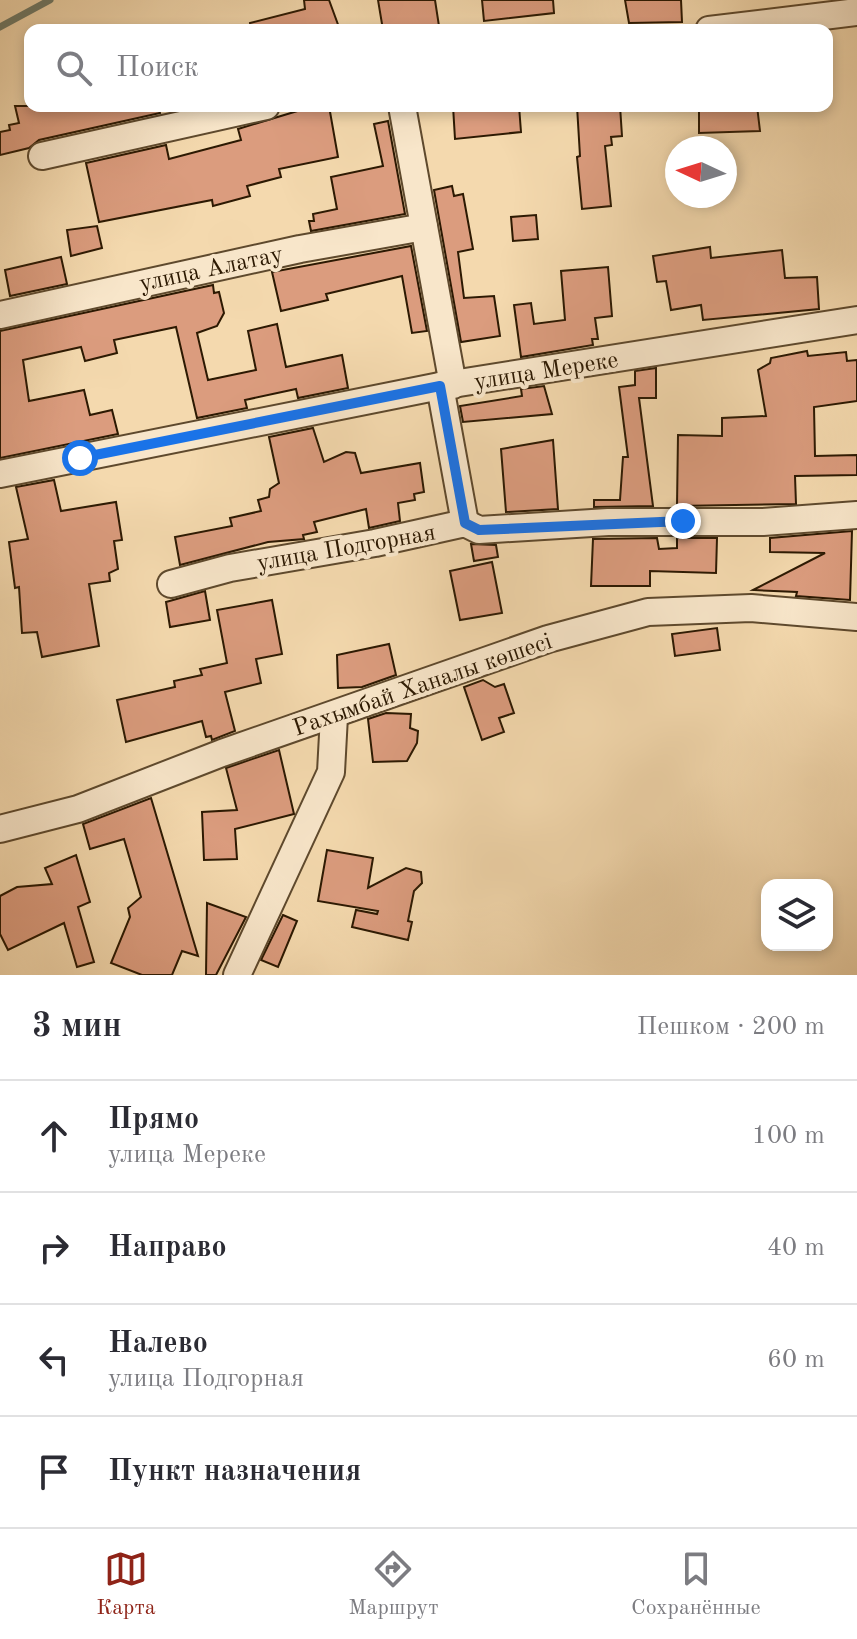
<!DOCTYPE html>
<html lang="ru">
<meta charset="utf-8">
<style>
:root{--surface:#fff;--page:#f2f2f3;--text:#2b2b33;--muted:#7c7c81;--line:#e1e1e2;--accent:#8f2418}
body{margin:0;font-family:"Old Standard TT",serif;background:var(--page);color:var(--text)}
.controls{position:absolute;right:24px;bottom:24px;display:grid;overflow:hidden;border-radius:16px;box-shadow:0 4px 12px #0003}
.controls button{width:72px;height:72px;display:grid;place-items:center;padding:0;border:0;border-bottom:2px solid var(--line);background:var(--surface);color:var(--text);font:40px sans-serif}
.compass{position:absolute;left:665px;top:136px;width:72px;height:72px;border-radius:50%;background:var(--surface);box-shadow:0 4px 12px #0003;rotate:274deg}
.stop{position:absolute;width:24px;height:24px;margin:-18px;border:6px solid #1a73e8;border-radius:50%;background:#fff}
.stop.end{background:#1a73e8;border-color:#fff;box-shadow:0 2px 8px #0008}
.list{margin:0;padding:0;list-style:none}
h2{display:flex;justify-content:space-between;align-items:center;height:104px;margin:0;padding:0 32px;font-size:34px}
h2 small{font-size:26px;font-weight:400;color:var(--muted)}
.list li{display:grid;grid-template-columns:52px 1fr auto;gap:24px;align-items:center;box-sizing:border-box;height:112px;padding:0 32px;border-top:2px solid var(--line)}
.list b{display:block;font-size:30px;white-space:nowrap}
.list p{margin:0;font-size:26px;white-space:nowrap;color:var(--muted)}
.list em{font-size:26px;font-style:normal;color:var(--muted)}
.icon{flex:none;width:44px;height:44px;fill:none;stroke:currentColor;stroke-width:2;stroke-linecap:round;stroke-linejoin:round}
.map{position:relative;flex:none;width:857px;height:975px;overflow:hidden}
.search{position:absolute;background:var(--surface);box-shadow:0 4px 12px #0003;left:24px;right:24px;top:24px;height:88px;display:flex;align-items:center;gap:20px;box-sizing:border-box;padding:0 28px;border-radius:16px;color:var(--muted);font-size:30px}
.sheet{height:552px;background:var(--surface)}
nav{display:flex;justify-content:space-around;align-items:center;box-sizing:border-box;height:112px;border-top:2px solid var(--line);background:var(--surface);font-size:22px;color:var(--muted)}
nav a{display:grid;justify-items:center;gap:4px}
nav .on{color:var(--accent)}
.map>svg:first-child{display:block}
.lines{fill:none;stroke-linecap:round;stroke-linejoin:round}
.stream{stroke:#6f7a69;stroke-width:7}
.building{fill:#db9c7e;stroke:#2c1902;stroke-width:2}
.minor-casing{stroke:#5e492d;stroke-width:30}
.minor{stroke:#f8e6ca;stroke-width:26}
.route{stroke:#1a73e8;stroke-width:10}
.labels{text-anchor:middle;stroke-width:8;stroke-linejoin:round;paint-order:stroke}
.street-label{font-size:24px;fill:#2c1902;stroke:#f8e6ca}
</style>
<div class="map">
<svg width="857" height="975" viewBox="0 0 857 975">
<rect width="100%" height="100%" fill="#f4d9ae"/>
<filter id="stains"><feTurbulence type="fractalNoise" baseFrequency=".0025" numOctaves="4"/><feColorMatrix values="0 0 0 0 .2 0 0 0 0 .09 0 0 0 0 .02 0 0 0 .5 -.17"/></filter>
<radialGradient id="worn" r=".72"><stop offset=".6" stop-color="#630" stop-opacity="0"/><stop offset="1" stop-color="#630" stop-opacity=".3"/></radialGradient>
<g class="lines">
<!-- stream -->
<path class="stream" d="M0 27 50 0"/>
</g>
<!-- building -->
<g class="building">
<path d="M304 0H329L340 30H251L250 23 305 9Z"/>
<path d="M378 0H435L439 26 383 30Z"/>
<path d="M482 0H553L554 13 484 21Z"/>
<path d="M625 0H681L682 22 629 23Z"/>
<path d="M15 106H158L160 113 39 140 29 148 0 155V132L10 130 9 125 19 123Z"/>
<path d="M314 106H329L338 157 279 169 281 177 247 186 250 196 213 206 212 200 99 222 86 163 166 145 169 159 241 140 238 129Z"/>
<path d="M453 106H519L521 132 455 139Z"/>
<path d="M577 106H620L622 136 611 137 612 145 605 146 611 206 582 209 577 157 580 156Z"/>
<path d="M699 106H757L760 131 699 133Z"/>
<path d="M388 121 405 214 311 231 309 221H314L313 214 337 209 331 177 383 166 374 124Z"/>
<path d="M452 186 454 196 463 194 473 249 458 252 464 298 494 296 500 336 461 342 434 190Z"/>
<path d="M536 215 538 239 513 241 511 217Z"/>
<path d="M97 226 102 248 71 256 67 230Z"/>
<path d="M411 246 427 331 412 333 402 276 326 294 328 300 281 311 272 272Z"/>
<path d="M710 247 711 258 782 250 785 278 817 277 819 309 703 320 701 305 671 310 666 281 657 282 653 256Z"/>
<path d="M61 257 67 284 10 296 5 270Z"/>
<path d="M608 267 612 316 595 318 598 339H592L593 345 521 357 514 305 531 303 534 324 565 320 561 271Z"/>
<path d="M213 285 214 293 219 292 224 313 217 326 197 333 208 380 256 370 248 331 277 324 286 367 342 355 348 388 298 398 296 389 245 400 247 408 197 418 176 327 114 340 117 353 85 361 81 347 23 360 29 401 84 390 90 415 112 410 118 434 0 458V331Z"/>
<path d="M807 351 808 356 846 352 847 361 857 360V401L814 407 815 456 857 455V475L795 476 796 504 677 506 678 435 722 436V418L766 416 758 370 770 363 771 358Z"/>
<path d="M656 368V398H639L653 506 594 507V500H620L623 457H628L619 387 635 385V371Z"/>
<path d="M544 386 552 414 463 422 460 406 522 396 521 389Z"/>
<path d="M313 428 324 462 346 452 355 453 361 473 420 463 424 492 414 494 415 500 398 503 400 521 369 528 366 509 314 522 317 532 303 535 304 539 268 542 180 565 175 537 232 526 230 518 261 511 258 500 269 497 270 489 279 483 269 437Z"/>
<path d="M553 440 558 509 506 512 501 449Z"/>
<path d="M54 480 61 511 116 502 122 540 114 541 118 569 109 573 110 581 89 584 99 646 42 657 37 632 22 633 19 587 15 588 9 542 28 539 16 487Z"/>
<path d="M852 531 850 600 796 596 797 592 753 590 825 553 770 552V538Z"/>
<path d="M657 538 659 549 677 548V538H717L716 573 650 571V586H591L593 539Z"/>
<path d="M471 544 496 545 498 557 474 561Z"/>
<path d="M492 562 502 613 460 620 450 571Z"/>
<path d="M205 591 210 620 170 627 166 602Z"/>
<path d="M272 600 282 654 256 659 261 683 225 692 235 731 212 740 211 736 206 737 202 721 126 742 117 700 175 687 174 681 202 675 200 669 227 663 217 610Z"/>
<path d="M717 628 720 650 675 656 672 634Z"/>
<path d="M389 644 396 675 362 687 338 688 337 655Z"/>
<path d="M483 680 495 687 504 684 514 713 499 718 504 732 482 740 464 687Z"/>
<path d="M386 713 411 714 410 728 418 731 417 743 407 761 373 762 368 719Z"/>
<path d="M279 750 294 814 235 829 237 859 204 860 202 812 237 810 226 768Z"/>
<path d="M151 798 198 956 182 951 172 975H142L111 963 130 917 128 908 141 897 124 839 90 849 83 824Z"/>
<path d="M327 850 373 858 368 888 406 868 421 872 422 883 414 891 408 921 412 922 408 940 352 927 356 910 377 914 378 911 318 901Z"/>
<path d="M76 855 90 902 78 907 94 962 77 967 64 923 8 950 0 934V896L17 887 52 884 45 868Z"/>
<path d="M207 903 246 917 216 975H206Z"/>
<path d="M283 915 297 921 278 967 261 960Z"/>
</g>
<g class="lines">
<!-- minor casing -->
<g class="minor-casing">
<g id="minor">
<path d="M709 30 857 12"/>
<path d="M402 106 453 385"/>
<path d="M42 156 266 106"/>
<path d="M0 315 300 249 424 227"/>
<path d="M440 386 465 523"/>
<path d="M0 474 440 386 857 320"/>
<path d="M171 584 230 568 375 543 465 523 479 530 608 522H763L857 515"/>
<path d="M0 829 78 809 222 753 548 639 648 612 751 608 857 617"/>
<path d="M237 975 331 772 334 716"/>
</g>
</g>
<!-- minor -->
<use href="#minor" class="minor"/>
</g>
<g class="lines">
<!-- route -->
<path class="route" d="M80 458 440 386 465 523 479 530 683 521"/>
</g>
<g class="labels">
<!-- street labels -->
<g class="street-label">
<text transform="translate(211 268) rotate(-12)" y="8">улица Алатау</text>
<text transform="translate(546 370) rotate(-9)" y="8">улица Мереке</text>
<text transform="translate(346 547) rotate(-10)" y="8">улица Подгорная</text>
<text transform="translate(422 684) rotate(-19)" y="8">Рахымбай Ханалы көшесі</text>
</g>
</g>
<rect width="100%" height="100%" filter="url(#stains)"/>
<rect width="100%" height="100%" fill="url(#worn)"/>
</svg>
<div class="controls">
<button><svg class="icon" aria-label="layers" viewBox="0 0 24 24"><path d="M12 4l9 5-9 5-9-5zM3 14l9 5 9-5"/></svg></button>
</div>
<svg class="compass" viewBox="-18 -18 36 36"><path d="M0-13l5 13h-10z" fill="#e53935"/><path d="M0 13l5-13h-10z" fill="#7c7c81"/></svg>
<div class="stop" style="left:80px;top:458px"></div>
<div class="stop end" style="left:683px;top:521px"></div>
<div class="search"><svg class="icon" aria-label="search" viewBox="0 0 24 24"><circle cx="10" cy="10" r="6"/><path d="M15 15l6 6"/></svg>Поиск</div>
</div>
<section class="sheet">
<h2>3 мин<small>Пешком · 200 m</small></h2>
<ul class="list">
<li><svg class="icon" aria-label="ahead" viewBox="0 0 24 24"><path d="M12 20V5M6 11l6-6 6 6"/></svg><div><b>Прямо</b><p>улица Мереке</p></div><em>100 m</em></li>
<li><svg class="icon" aria-label="right" viewBox="0 0 24 24"><path d="M7 20v-9h11M14 6l5 5-5 5"/></svg><div><b>Направо</b></div><em>40 m</em></li>
<li><svg class="icon" aria-label="left" viewBox="0 0 24 24"><path d="M17 20v-9H6M10 6l-5 5 5 5"/></svg><div><b>Налево</b><p>улица Подгорная</p></div><em>60 m</em></li>
<li><svg class="icon" aria-label="arrive" viewBox="0 0 24 24"><path d="M6 21V4h12l-3 4 3 4H6"/></svg><div><b>Пункт назначения</b></div></li>
</ul>
</section>
<nav>
<a class="on"><svg class="icon" aria-label="map" viewBox="0 0 24 24"><path d="M3 6l6-2 6 2 6-2v14l-6 2-6-2-6 2zM9 4v14M15 6v14"/></svg>Карта</a>
<a><svg class="icon" aria-label="directions" viewBox="0 0 24 24"><path d="M12 3l9 9-9 9-9-9zM9 14v-3h6M13 9l2 2-2 2"/></svg>Маршрут</a>
<a><svg class="icon" aria-label="saved" viewBox="0 0 24 24"><path d="M7 4h10v16l-5-4-5 4z"/></svg>Сохранённые</a>
</nav>
